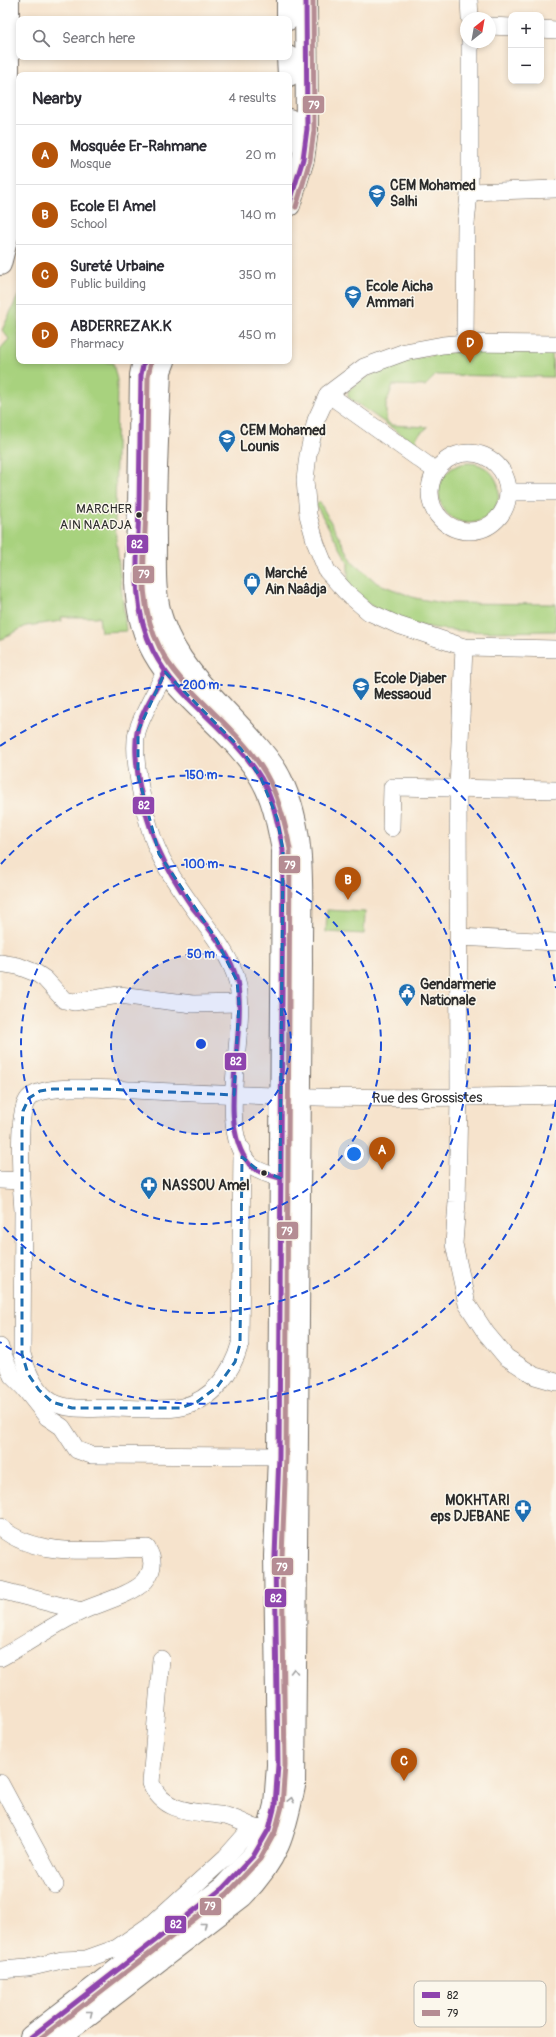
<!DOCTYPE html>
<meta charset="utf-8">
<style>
:root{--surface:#fff;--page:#f2f2f3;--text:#2b2b33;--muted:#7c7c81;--line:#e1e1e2;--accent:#b45309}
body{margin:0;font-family:Pangolin,sans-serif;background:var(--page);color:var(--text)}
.controls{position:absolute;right:12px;top:12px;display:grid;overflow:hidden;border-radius:8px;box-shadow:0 2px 6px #0003}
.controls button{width:36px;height:36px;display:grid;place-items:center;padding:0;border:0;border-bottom:1px solid var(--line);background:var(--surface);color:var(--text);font:20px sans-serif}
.compass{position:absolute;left:460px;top:12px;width:36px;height:36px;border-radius:50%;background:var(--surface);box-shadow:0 2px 6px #0003;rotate:31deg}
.you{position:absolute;left:354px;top:1154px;width:14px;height:14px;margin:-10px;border:3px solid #fff;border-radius:50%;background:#1a73e8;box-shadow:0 0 0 6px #1a73e833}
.badge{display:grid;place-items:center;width:26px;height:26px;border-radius:50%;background:var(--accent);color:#fff;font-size:13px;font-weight:700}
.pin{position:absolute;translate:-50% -33px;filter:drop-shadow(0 1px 2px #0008)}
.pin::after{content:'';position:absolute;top:21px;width:14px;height:12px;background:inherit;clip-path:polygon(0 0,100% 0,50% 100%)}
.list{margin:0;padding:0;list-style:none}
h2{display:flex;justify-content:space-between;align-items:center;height:52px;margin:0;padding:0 16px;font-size:17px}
h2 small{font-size:13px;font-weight:400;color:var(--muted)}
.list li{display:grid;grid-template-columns:26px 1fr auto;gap:12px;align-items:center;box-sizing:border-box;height:60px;padding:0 16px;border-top:1px solid var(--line)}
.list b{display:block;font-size:15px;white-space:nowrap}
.list p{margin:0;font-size:13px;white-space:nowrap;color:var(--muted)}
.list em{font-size:13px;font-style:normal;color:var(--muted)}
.icon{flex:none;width:22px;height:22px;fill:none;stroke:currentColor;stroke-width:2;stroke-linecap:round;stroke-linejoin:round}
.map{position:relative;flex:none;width:556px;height:2037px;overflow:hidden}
.search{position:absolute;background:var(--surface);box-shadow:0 2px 6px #0003;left:16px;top:16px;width:276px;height:44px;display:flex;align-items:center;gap:10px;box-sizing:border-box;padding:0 14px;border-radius:8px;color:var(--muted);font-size:15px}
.panel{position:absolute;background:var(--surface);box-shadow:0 2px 6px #0003;left:16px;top:72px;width:276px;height:292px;border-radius:8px}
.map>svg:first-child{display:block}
.green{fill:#a8d27e;stroke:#6a7e54}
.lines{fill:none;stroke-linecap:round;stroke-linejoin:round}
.minor-casing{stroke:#726b63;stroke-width:18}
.major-casing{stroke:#726b63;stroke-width:24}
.minor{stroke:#fff;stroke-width:17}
.major{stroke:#fff;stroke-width:22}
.bus-1-casing{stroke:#fbf7ec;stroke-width:8}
.bus-2-casing{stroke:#fbf7ec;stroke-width:8}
.bus-1{stroke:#8e44ad;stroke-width:5}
.bus-2{stroke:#b58c93;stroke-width:5}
.oneway{stroke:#a0a0a0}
.marked{fill:none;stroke:#1f6fb2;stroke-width:3;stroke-dasharray:8 5;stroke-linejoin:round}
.ring{fill:none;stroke:#1d4ed8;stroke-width:2;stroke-dasharray:7 5}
.bus-dot{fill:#2b2b2b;stroke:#fbf7ec;stroke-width:1.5}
.labels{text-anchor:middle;stroke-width:3;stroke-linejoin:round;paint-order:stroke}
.bus-label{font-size:13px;fill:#2b2b2b;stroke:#fbf7ec;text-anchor:end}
.poi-label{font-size:14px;font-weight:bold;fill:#2b2b2b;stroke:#fbf7ec;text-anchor:start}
.street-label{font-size:14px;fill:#2b2b2b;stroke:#fbf7ec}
.key{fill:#fbf7ec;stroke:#bdbab2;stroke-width:1}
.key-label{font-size:11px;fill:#2b2b2b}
.centre{fill:#1d4ed8;stroke:#fbf7ec;stroke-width:2}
.ring-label{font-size:12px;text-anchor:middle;font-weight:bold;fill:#1d4ed8;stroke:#fbf7ec;stroke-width:3;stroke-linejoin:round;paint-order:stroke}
.line-badge{stroke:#fbf7ec;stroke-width:1.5}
.badge-label{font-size:11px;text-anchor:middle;font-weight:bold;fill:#fff}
</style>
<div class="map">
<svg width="556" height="2037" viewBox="0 0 556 2037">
<rect width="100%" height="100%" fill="#fbf7ec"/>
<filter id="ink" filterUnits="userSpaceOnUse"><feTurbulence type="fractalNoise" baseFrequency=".025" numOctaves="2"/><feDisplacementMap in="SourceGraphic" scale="8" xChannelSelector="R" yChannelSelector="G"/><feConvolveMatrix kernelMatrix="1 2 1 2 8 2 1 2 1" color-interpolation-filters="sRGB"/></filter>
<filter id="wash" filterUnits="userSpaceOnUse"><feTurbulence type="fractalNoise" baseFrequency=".012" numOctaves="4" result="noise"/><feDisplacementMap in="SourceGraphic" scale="16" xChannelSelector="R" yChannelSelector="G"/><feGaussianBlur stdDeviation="0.9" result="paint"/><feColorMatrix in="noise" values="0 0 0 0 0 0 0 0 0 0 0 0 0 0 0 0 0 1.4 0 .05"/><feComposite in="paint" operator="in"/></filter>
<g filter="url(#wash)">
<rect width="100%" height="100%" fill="#f6e3cc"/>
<!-- green -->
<g class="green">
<path d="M19 294V361H96L113 363 117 380 115 528 126 631 101 632 99 617H61L62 621 26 626 0 640V349L9 339 2 330Z"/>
<path d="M474 350 552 351 553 377 436 375 425 386 393 385 386 404V420L391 425 428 427 416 437 418 446 348 397V391C383 360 429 354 474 350Z"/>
<circle cx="469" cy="493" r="30"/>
<path d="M319 501 353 562 377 583 415 598 442 603 556 604V631C498 631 420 639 370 605 362 600 355 591 348 584V562L316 505Z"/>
<path d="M327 910 365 912 364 934 326 932Z"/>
</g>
</g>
<g filter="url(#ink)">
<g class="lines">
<!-- minor casing -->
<g class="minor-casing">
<g id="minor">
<path d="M469 0 470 18"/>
<path d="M490 26 511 27"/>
<path d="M541 29 556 30"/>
<path d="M469 192 556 189"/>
<path d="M465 343 466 224 470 183V42"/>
<path d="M556 344 465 343 443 345 405 352 364 367 328 394 316 420 308 455 305 480 308 515 316 544 327 571 346 592 369 612 398 625 464 647 556 649"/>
<path d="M328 394 436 471"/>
<circle cx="469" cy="492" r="39"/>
<path d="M509 492H556"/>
<path d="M464 647 458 789 459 1098 457 1202 454 1244 467 1304 486 1333 506 1357 535 1376 556 1382"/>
<path d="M165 672C158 688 141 716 137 732 131 760 147 829 160 855 169 874 181 890 192 906 208 929 230 954 237 981 249 1029 214 1127 250 1165 258 1172 271 1175 280 1178"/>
<path d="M391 828 392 787 556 790"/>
<path d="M459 937 556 942"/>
<path d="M0 963 18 966 36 973 45 979 64 1000 74 1002 119 995 193 1004 239 1003"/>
<path id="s1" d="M0 1180 21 1181C21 1164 17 1107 30 1097 48 1083 110 1089 133 1090 274 1098 415 1100 556 1095"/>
<path d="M21 1181 23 1211 22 1354C27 1372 35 1392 52 1402 69 1411 93 1408 112 1408 129 1408 166 1411 182 1407 212 1400 232 1373 240 1344L242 1149"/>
<path d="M0 1347 12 1376 24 1388 47 1417 62 1427 77 1450 91 1455 279 1456"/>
<path d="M0 1527C38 1560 100 1549 147 1548 154 1559 154 1570 145 1581 132 1595 99 1603 82 1611 54 1624 27 1644 0 1658"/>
<path d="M0 1590 81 1611"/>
<path d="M161 1659 151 1783C164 1815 197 1811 226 1816 237 1819 248 1825 258 1829"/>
<path d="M0 1783 55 1885"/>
<path d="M0 1970 28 1968 62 1960 86 1959 117 1948 153 1923 226 1857 249 1831 255 1828 279 1830"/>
</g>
</g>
<!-- major casing -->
<g class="major-casing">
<g id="major">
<path d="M288 0V19"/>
<path d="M288 57 289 75"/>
<path d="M289 120V141"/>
<path d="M289 205 303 159 307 129 306 0"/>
<path d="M0 264 8 233V0"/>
<path d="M31 2037 223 1888 254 1855 269 1829 275 1805 278 1765 275 1556 279 1456 283 850C278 825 274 800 261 778 233 730 181 701 154 653 128 607 137 557 139 508 140 463 140 419 141 375L144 361"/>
<path d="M59 2037 242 1896C278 1859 284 1835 294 1786L301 963C300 903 308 835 281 780 274 765 262 751 251 739 220 703 179 669 163 623 153 596 155 568 155 540 154 484 158 427 160 371L164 361"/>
</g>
</g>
<!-- minor -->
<use href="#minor" class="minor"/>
<!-- major -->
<use href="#major" class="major"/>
<!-- bus-1 casing -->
<g class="bus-1-casing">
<g id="bus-1">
<path d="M289 205 303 159 307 129 306 0"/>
<path d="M165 672C156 691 141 711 137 732 134 749 137 767 139 783 148 833 163 865 192 907 209 929 231 953 237 981 248 1033 214 1123 250 1165 257 1173 271 1175 280 1178"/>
<path d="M31 2037 223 1888 254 1855 269 1829 275 1805 278 1765 275 1556 279 1456 283 850C278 825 274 800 261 778 232 730 178 701 153 651 130 604 138 556 139 505 140 462 140 418 141 375L144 361"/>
</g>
</g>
<!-- bus-2 casing -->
<g class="bus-2-casing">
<g id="bus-2">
<path d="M296 207 310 160 314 130 313 0"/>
<path d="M42 2037 228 1893 260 1859 275 1832 282 1806 285 1765 282 1556 286 1456 290 849C278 783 262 759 214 713 194 693 172 673 160 648 136 603 145 555 146 506 147 463 147 419 148 376L151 362"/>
</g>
</g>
<!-- bus-1 -->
<use href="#bus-1" class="bus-1"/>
<!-- bus-2 -->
<use href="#bus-2" class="bus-2"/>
</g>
<!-- one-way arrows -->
<defs><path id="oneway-chevron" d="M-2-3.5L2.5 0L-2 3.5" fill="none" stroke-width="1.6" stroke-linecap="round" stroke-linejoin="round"/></defs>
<g class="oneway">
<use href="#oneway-chevron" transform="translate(294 1671) rotate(-90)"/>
<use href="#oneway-chevron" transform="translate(291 1800) rotate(-78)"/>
<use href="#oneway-chevron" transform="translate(204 1925) rotate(-38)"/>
<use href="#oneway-chevron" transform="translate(90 2013) rotate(-38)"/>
</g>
</g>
<!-- marked area -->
<path class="marked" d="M165 672 241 749 261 778 277 818 283 850 280 1178 255 1168 242 1157 240 1344 235 1362 217 1387 197 1402 180 1408H72L52 1402 39 1390 28 1374 22 1354V1128L23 1111 29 1098 40 1091 53 1089H103L234 1095 239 1003 237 981 216 939 159 854 138 775V731Z"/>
<!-- distance rings -->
<circle cx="201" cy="1044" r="90" fill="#1d4ed8" fill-opacity=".12"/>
<g class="ring">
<circle cx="201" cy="1044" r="90"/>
<circle cx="201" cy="1044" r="180"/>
<path d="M1 864A269 269 0 1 1 1 1224"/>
<path d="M556 1100A359 359 0 0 1 0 1342M0 746A359 359 0 0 1 556 988"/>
</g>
<!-- icons -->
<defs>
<g id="school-pin" transform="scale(0.9)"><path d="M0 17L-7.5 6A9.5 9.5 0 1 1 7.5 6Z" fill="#1f6fb2" stroke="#fbf7ec"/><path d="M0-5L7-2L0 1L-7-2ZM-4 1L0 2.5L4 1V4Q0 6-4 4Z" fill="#fff"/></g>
<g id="shop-pin" transform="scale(0.9)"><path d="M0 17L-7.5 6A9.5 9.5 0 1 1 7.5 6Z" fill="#1f6fb2" stroke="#fbf7ec"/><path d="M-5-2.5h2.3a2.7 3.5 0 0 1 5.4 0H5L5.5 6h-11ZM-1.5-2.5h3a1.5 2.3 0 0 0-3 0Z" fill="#fff"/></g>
<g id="civic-pin" transform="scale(0.9)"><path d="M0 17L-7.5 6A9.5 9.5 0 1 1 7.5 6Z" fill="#1f6fb2" stroke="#fbf7ec"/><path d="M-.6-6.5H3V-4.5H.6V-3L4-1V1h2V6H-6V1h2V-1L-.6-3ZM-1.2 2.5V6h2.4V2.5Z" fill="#fff"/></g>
<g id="pharmacy-pin" transform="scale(0.9)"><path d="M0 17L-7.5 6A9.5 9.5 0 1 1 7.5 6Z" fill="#1f6fb2" stroke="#fbf7ec"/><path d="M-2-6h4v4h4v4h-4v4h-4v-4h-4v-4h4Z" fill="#fff"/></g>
</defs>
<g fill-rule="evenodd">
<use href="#school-pin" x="377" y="193"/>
<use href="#school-pin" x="353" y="294"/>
<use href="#school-pin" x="227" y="438"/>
<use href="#shop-pin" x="252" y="581"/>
<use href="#school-pin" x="361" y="686"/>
<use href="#civic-pin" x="407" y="992"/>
<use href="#pharmacy-pin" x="149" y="1185"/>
<use href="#pharmacy-pin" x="523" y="1508"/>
</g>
<!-- markers -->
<g class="bus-dot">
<circle cx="139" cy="515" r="3.5"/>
<circle cx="264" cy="1173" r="3.5"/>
</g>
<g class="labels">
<!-- bus labels -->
<g class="bus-label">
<text x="132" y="513">MARCHER<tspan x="132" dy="16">AIN NAADJA</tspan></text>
</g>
<!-- poi labels -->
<g class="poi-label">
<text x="390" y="190">CEM Mohamed<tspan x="390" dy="16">Salhi</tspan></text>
<text x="366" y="291">Ecole Aicha<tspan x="366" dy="16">Ammari</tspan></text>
<text x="240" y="435">CEM Mohamed<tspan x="240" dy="16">Lounis</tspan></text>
<text x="265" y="578">Marché<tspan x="265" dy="16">Ain Naâdja</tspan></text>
<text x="374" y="683">Ecole Djaber<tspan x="374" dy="16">Messaoud</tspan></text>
<text x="420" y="989">Gendarmerie<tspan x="420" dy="16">Nationale</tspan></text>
<text x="162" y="1190">NASSOU Amel</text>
<text x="510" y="1505" text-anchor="end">MOKHTARI<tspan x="510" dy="16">eps DJEBANE</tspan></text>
</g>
<!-- street labels -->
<g class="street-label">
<text dy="5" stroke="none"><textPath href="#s1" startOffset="506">Rue des Grossistes</textPath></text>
</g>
</g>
<!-- legend -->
<rect x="414" y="1981" width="132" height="46" rx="6" class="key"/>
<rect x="422" y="1992" width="18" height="6" fill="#8e44ad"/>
<rect x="422" y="2010" width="18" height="6" fill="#b58c93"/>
<g class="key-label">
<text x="447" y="1999">82</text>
<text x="447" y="2017">79</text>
</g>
<circle cx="201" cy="1044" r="6" class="centre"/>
<g class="ring-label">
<text x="201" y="689">200 m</text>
<text x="201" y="779">150 m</text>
<text x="201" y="868">100 m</text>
<text x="201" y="958">50 m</text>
</g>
<g class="line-badge">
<rect x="302" y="95" width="23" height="19" rx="4" fill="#b58c93"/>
<rect x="126" y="534" width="23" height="20" rx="4" fill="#8e44ad"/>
<rect x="132" y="565" width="23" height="19" rx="4" fill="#b58c93"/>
<rect x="132" y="796" width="23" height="19" rx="4" fill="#8e44ad"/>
<rect x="278" y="855" width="23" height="19" rx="4" fill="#b58c93"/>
<rect x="224" y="1052" width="23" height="19" rx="4" fill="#8e44ad"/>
<rect x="276" y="1221" width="23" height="19" rx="4" fill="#b58c93"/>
<rect x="271" y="1557" width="23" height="19" rx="4" fill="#b58c93"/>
<rect x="264" y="1588" width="23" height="20" rx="4" fill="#8e44ad"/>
<rect x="199" y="1897" width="23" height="19" rx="4" fill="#b58c93"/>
<rect x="164" y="1915" width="23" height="19" rx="4" fill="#8e44ad"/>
</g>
<g class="badge-label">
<text x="314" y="109">79</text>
<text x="137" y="548">82</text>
<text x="144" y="578">79</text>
<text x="144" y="809">82</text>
<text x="290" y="869">79</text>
<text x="236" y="1065">82</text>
<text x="287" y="1235">79</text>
<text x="282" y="1571">79</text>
<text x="276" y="1602">82</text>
<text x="210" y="1910">79</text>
<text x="176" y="1928">82</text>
</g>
</svg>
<div class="controls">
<button>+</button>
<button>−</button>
</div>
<svg class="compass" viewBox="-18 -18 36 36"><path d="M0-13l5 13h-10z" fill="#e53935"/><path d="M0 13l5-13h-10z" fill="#7c7c81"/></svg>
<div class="you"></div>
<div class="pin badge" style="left:382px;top:1170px">A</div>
<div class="pin badge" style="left:348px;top:900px">B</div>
<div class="pin badge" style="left:404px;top:1781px">C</div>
<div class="pin badge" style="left:470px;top:363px">D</div>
<div class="search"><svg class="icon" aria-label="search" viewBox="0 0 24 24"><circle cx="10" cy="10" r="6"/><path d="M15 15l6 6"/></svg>Search here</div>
<section class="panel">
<h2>Nearby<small>4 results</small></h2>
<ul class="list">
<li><span class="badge">A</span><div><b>Mosquée Er-Rahmane</b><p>Mosque</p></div><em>20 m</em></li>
<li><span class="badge">B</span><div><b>Ecole El Amel</b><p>School</p></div><em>140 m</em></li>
<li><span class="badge">C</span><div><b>Sureté Urbaine</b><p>Public building</p></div><em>350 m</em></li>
<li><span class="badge">D</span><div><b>ABDERREZAK.K</b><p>Pharmacy</p></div><em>450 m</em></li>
</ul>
</section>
</div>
